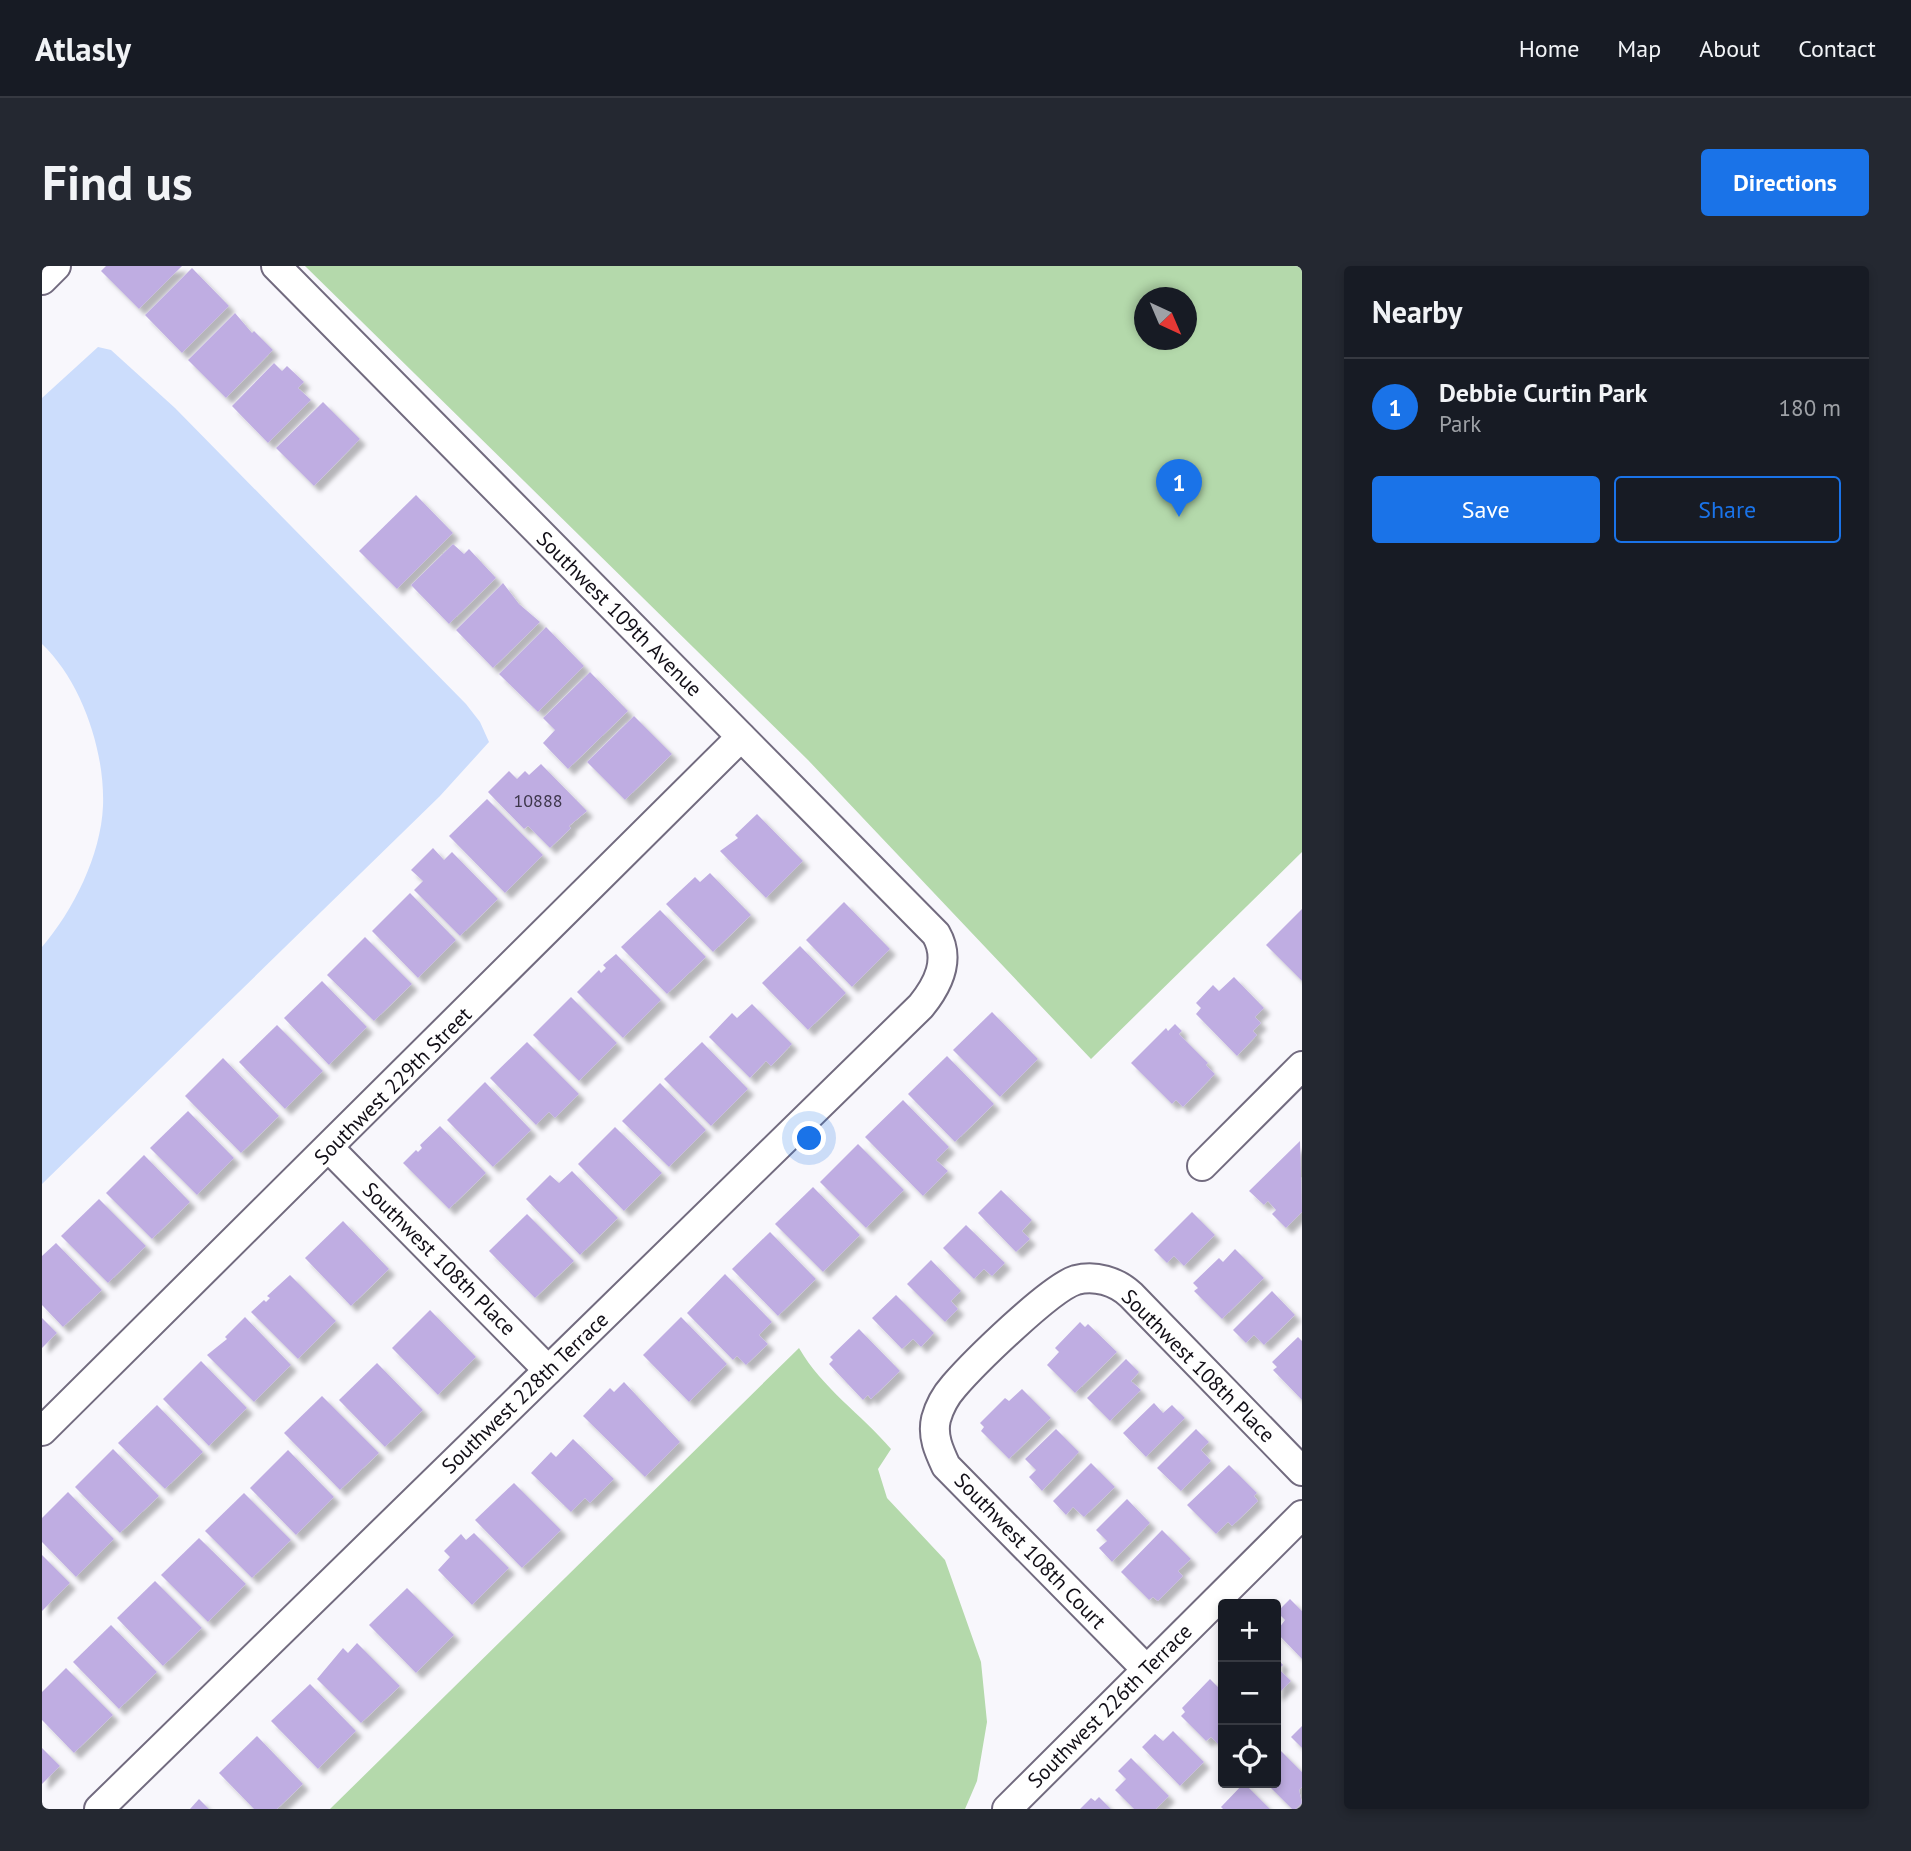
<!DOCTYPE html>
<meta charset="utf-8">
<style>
:root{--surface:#171b24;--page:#242831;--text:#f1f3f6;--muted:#9ea1a6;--line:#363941;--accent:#1a73e8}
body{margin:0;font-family:"PT Sans",sans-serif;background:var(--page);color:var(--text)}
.controls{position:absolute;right:21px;bottom:21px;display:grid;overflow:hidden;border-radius:7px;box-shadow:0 4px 10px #0003}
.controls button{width:63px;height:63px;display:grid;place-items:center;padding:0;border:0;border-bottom:2px solid var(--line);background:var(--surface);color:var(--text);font:35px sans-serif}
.compass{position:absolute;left:1092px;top:21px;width:63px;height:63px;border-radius:50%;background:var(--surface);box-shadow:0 4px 10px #0003;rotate:136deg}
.you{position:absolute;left:768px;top:873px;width:24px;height:24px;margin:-18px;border:5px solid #fff;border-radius:50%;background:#1a73e8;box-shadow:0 0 0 10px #1a73e833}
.badge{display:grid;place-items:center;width:46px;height:46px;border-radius:50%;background:var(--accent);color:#fff;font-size:23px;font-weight:700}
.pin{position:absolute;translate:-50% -58px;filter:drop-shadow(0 2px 4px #0008)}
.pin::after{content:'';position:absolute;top:37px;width:24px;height:21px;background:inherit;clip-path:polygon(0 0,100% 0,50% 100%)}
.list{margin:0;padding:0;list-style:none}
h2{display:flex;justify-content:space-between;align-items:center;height:91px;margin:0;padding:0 28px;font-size:30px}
h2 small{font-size:23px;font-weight:400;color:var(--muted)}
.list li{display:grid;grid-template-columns:46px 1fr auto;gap:21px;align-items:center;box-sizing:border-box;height:98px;padding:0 28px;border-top:2px solid var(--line)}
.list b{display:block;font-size:26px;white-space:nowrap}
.list p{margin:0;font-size:23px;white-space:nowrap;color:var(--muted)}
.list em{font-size:23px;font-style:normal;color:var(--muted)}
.actions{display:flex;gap:14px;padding:21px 28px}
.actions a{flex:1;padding:16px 0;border:2px solid var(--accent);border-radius:7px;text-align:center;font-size:24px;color:var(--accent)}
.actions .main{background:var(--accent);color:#fff}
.icon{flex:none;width:38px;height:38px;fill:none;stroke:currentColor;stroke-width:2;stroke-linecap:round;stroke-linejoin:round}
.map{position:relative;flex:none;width:1260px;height:1543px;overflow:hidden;border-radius:7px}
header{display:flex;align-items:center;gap:42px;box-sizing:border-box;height:98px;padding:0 35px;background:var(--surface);border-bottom:2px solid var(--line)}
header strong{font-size:33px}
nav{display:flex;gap:38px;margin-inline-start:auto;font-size:24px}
.intro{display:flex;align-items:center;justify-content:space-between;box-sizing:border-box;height:168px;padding:0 42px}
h1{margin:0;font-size:49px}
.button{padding:18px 32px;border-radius:7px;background:var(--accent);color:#fff;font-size:24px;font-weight:700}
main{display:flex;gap:42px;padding:0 42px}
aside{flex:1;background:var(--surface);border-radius:7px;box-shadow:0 4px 10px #0003}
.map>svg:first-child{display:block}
.green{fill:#b4d9ab;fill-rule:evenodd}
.water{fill:#ccddfc}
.building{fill:#bfade2;filter:url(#shadow)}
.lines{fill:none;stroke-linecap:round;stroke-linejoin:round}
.street-casing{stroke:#726b7f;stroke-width:32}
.street{stroke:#fff;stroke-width:28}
.labels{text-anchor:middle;stroke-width:5;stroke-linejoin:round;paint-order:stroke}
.number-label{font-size:18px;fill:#3d364a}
.street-label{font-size:21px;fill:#120f17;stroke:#fff}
</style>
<header>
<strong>Atlasly</strong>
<nav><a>Home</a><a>Map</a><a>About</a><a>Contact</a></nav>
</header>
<div class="intro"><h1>Find us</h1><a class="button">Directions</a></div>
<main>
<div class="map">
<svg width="1260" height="1543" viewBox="0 0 1260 1543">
<defs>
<filter id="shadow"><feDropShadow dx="6" dy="6" stdDeviation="2" flood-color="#0004"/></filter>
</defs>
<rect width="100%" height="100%" fill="#f8f7fc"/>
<!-- green -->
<g class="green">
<path d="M263 0H1260V586L1049 793 766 494ZM1102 32H1144V74H1102Z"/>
<path d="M757 1082C780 1122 819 1148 849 1183L836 1203 845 1232 903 1294 939 1396 945 1456 935 1515 923 1543H288Z"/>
</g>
<!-- water -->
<path class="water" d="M56 81 69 84 133 142 424 438 438 456 447 476 398 530 0 918V681C31 645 59 589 61 540 63 485 40 416 0 378V132Z"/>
<!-- building -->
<g class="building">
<path d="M64 0H140L97 43 59 5Z"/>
<path d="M150 2 187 40 140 87 103 49Z"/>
<path d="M193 47 210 67 212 65 231 84 184 132 146 94Z"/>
<path d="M232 97 240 105 245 100 262 116 256 122 269 134 226 177 190 140Z"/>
<path d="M281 136 318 173 272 220 234 182Z"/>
<path d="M374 229 411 267 355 323 317 285Z"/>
<path d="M411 278 422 288 427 283 454 312 407 358 369 319Z"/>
<path d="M461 317 477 338 498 356 451 402 414 364Z"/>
<path d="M504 361 542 400 496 446 457 408Z"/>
<path d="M548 406 586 445 526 503 501 477 513 464 501 452Z"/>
<path d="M592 450 630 488 583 534 545 496Z"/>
<path d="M499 498 545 545 527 560 529 562 508 582 486 560 482 563 446 526 467 505 475 513 483 505 487 509Z"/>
<path d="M445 533 501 589 463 627 407 570Z"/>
<path d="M715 548 761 595 724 632 678 585 696 572 693 569Z"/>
<path d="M391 582 402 594 410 586 456 633 418 670 372 624 381 615 369 604Z"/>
<path d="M668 607 709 649 671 686 624 638 653 611 658 616Z"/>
<path d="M368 627 414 674 376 712 330 665Z"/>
<path d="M802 636 848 683 810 721 764 674Z"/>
<path d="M1260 643V715L1224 679Z"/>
<path d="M618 644 664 691 625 728 579 681Z"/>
<path d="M323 671 370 718 332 755 285 709Z"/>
<path d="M758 680 804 727 766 764 720 717Z"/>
<path d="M574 688 619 734 581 772 535 726 557 704 559 707 564 702 561 699Z"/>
<path d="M1192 711 1222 742 1213 751 1219 757 1211 765 1215 769 1195 790 1154 748 1159 742 1154 737 1171 719 1177 725Z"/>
<path d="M280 715 325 761 287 799 242 752Z"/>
<path d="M529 731 575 777 537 815 491 769Z"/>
<path d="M710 738 750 778 729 800 724 795 708 812 667 771 690 747 695 752Z"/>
<path d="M950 746 996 793 958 831 911 784Z"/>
<path d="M1133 758 1140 765 1137 768 1166 797 1164 799 1173 808 1141 841 1134 834 1130 838 1089 797 1124 762 1126 765Z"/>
<path d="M235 759 281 805 243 843 197 796Z"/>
<path d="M485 776 537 828 513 852 507 846 494 859 448 812Z"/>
<path d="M660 776 706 823 669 860 622 813Z"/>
<path d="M905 790 952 838 913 876 866 828Z"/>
<path d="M181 792 237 850 199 887 143 830Z"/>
<path d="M443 816 489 864 451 901 405 854Z"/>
<path d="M618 817 664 864 627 901 580 855Z"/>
<path d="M861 834 907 881 894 894 906 905 881 930 823 871Z"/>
<path d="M146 845 192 892 155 929 108 882Z"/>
<path d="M398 860 444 907 407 943 361 897 374 884 376 886 380 882 378 879Z"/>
<path d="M573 861 620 907 582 945 536 898Z"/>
<path d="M1258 875 1260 946 1244 962 1230 948 1234 944 1226 935 1222 939 1207 925Z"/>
<path d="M816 878 862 924 824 962 778 916Z"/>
<path d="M102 889 148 936 110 973 64 927Z"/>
<path d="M530 905 576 952 538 989 484 933 508 909 517 917Z"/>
<path d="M771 921 818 969 781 1006 733 958Z"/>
<path d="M959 924 990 954 980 965 988 973 974 986 936 947Z"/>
<path d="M57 933 104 980 66 1017 19 970Z"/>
<path d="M1150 946 1173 969 1142 1000 1132 990 1125 997 1112 984Z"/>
<path d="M485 948 532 995 493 1032 447 985Z"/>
<path d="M301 955 347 1003 309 1040 263 992Z"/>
<path d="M924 959 963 997 950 1010 942 1003 932 1013 901 982Z"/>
<path d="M728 966 774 1013 736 1050 690 1003Z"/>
<path d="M14 977 60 1024 21 1061 0 1039V990Z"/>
<path d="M1193 983 1222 1012 1180 1053 1152 1025 1156 1022 1151 1017 1177 992 1181 996Z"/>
<path d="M889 994 919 1025 909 1035 916 1043 903 1056 865 1018Z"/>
<path d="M683 1008 730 1056 717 1069 726 1078 704 1099 695 1090 691 1094 645 1047Z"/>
<path d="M248 1009 294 1055 256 1093 209 1046 222 1034 224 1036 228 1032 225 1030Z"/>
<path d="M1230 1025 1253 1049 1222 1079 1212 1069 1204 1077 1191 1064Z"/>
<path d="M854 1029 892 1067 879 1081 871 1073 860 1083 830 1052Z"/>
<path d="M388 1044 434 1091 396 1129 350 1082Z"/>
<path d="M203 1051 249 1099 212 1136 165 1089 185 1073 183 1071Z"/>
<path d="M639 1051 685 1098 647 1136 601 1089Z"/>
<path d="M0 1052 15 1067 0 1082Z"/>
<path d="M1038 1056 1043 1061 1046 1058 1075 1086 1033 1127 1005 1099 1017 1086 1013 1082Z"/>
<path d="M817 1063 858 1105 829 1133 826 1129 821 1134 787 1098 791 1094 788 1091Z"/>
<path d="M1256 1071 1260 1075V1134L1231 1104 1235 1101 1230 1096Z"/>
<path d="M1084 1093 1097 1106 1089 1115 1099 1124 1068 1155 1045 1132Z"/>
<path d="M159 1095 205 1142 167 1180 121 1133Z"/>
<path d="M335 1097 381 1144 343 1181 297 1134Z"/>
<path d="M582 1116 638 1176 603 1211 541 1150 568 1122 572 1126Z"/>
<path d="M980 1123 1009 1152 967 1193 939 1165 942 1161 938 1157 963 1132 967 1135Z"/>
<path d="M280 1130 337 1187 298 1224 242 1167Z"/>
<path d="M1112 1137 1121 1147 1130 1139 1143 1152 1104 1191 1081 1167Z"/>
<path d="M115 1139 161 1186 123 1223 76 1177Z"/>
<path d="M1014 1163 1037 1186 1000 1225 987 1211 994 1204 983 1193Z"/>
<path d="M1154 1163 1167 1176 1159 1184 1169 1195 1139 1225 1115 1202Z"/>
<path d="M531 1173 572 1213 548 1237 543 1232 529 1246 489 1207 509 1186 514 1191Z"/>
<path d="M71 1183 117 1230 78 1267 33 1221Z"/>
<path d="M246 1184 292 1231 254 1269 208 1222Z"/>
<path d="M1049 1197 1073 1221 1042 1251 1031 1241 1024 1249 1011 1235Z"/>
<path d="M1187 1199 1215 1227 1212 1230 1216 1235 1190 1260 1186 1256 1174 1268 1145 1239Z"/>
<path d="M472 1217 519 1264 480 1302 433 1254Z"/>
<path d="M26 1226 72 1273 34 1311 0 1276V1252Z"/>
<path d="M202 1227 249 1274 210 1312 163 1265Z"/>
<path d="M1085 1233 1108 1257 1070 1296 1057 1282 1065 1275 1054 1264Z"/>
<path d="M1120 1264 1149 1293 1136 1305 1141 1310 1116 1335 1111 1331 1107 1334 1079 1306Z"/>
<path d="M432 1267 467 1302 430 1339 396 1304 408 1291 402 1285 419 1268 424 1274Z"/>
<path d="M157 1272 204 1318 166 1356 119 1309Z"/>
<path d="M0 1289 28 1317 0 1345Z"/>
<path d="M113 1315 160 1362 121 1400 75 1352Z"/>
<path d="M365 1322 412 1369 374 1407 327 1359Z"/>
<path d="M1248 1333 1260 1345V1393L1234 1366 1243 1354 1235 1346Z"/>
<path d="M69 1359 115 1406 77 1443 31 1396Z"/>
<path d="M315 1377 358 1420 319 1457 275 1413 301 1382 306 1387Z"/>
<path d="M1234 1391 1241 1399 1237 1403 1249 1415 1234 1430Z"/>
<path d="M24 1402 71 1449 32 1487 0 1454V1426Z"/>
<path d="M1168 1413 1181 1426V1483L1169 1471 1164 1475 1139 1450 1143 1446 1140 1442Z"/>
<path d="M268 1418 314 1465 276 1503 229 1455Z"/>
<path d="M1260 1460V1482L1249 1471Z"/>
<path d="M1131 1465 1162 1496 1138 1520 1100 1481 1113 1468 1121 1475Z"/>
<path d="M215 1470 261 1518 235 1543H212L177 1507Z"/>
<path d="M0 1482 18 1500 0 1518Z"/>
<path d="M1237 1483 1260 1506V1521L1257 1524 1260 1537 1254 1543H1250L1224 1517H1234V1486Z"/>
<path d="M1089 1492 1127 1530 1114 1543H1092L1073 1524 1084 1513 1076 1505Z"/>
<path d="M1202 1517 1228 1543H1181L1179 1541Z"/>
<path d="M1057 1531 1069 1543H1038L1049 1532 1053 1535Z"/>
<path d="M157 1533 167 1543H148Z"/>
</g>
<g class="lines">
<!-- street casing -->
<g class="street-casing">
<g id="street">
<path d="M0 14 14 0"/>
<path d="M288 883 506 1104"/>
<path d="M1160 900 1260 800"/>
<path d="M0 1165 699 471"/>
<path d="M1104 1403 904 1200C897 1185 890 1170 894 1153 897 1142 904 1129 912 1120 932 1097 1008 1022 1034 1014 1053 1009 1074 1015 1089 1029L1260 1205"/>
<path d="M57 1543 879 740C896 719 909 694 894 668L234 0"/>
<path d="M965 1543 1260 1249"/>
</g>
</g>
<!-- street -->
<use href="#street" class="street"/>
</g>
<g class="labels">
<!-- number labels -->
<g class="number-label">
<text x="496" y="541">10888</text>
</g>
<!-- street labels -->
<g class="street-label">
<text transform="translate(577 348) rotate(45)" y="7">Southwest 109th Avenue</text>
<text transform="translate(351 820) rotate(-45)" y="7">Southwest 229th Street</text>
<text transform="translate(397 993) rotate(45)" y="7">Southwest 108th Place</text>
<text transform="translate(1156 1100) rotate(45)" y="7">Southwest 108th Place</text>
<text transform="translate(483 1127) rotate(-44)" y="7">Southwest 228th Terrace</text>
<text transform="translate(988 1285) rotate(46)" y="7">Southwest 108th Court</text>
<text transform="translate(1068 1440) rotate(-45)" y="7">Southwest 226th Terrace</text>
</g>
</g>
</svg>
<div class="controls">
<button>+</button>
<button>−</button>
<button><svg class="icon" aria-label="locate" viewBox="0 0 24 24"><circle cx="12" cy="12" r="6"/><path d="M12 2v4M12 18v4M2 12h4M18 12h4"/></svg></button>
</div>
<svg class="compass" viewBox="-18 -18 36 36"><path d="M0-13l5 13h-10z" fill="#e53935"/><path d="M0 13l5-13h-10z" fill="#9ea1a6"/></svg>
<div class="you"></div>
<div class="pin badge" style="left:1137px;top:251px">1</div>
</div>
<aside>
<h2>Nearby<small></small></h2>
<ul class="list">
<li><span class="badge">1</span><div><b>Debbie Curtin Park</b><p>Park</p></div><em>180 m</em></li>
</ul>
<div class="actions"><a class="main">Save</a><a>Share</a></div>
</aside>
</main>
